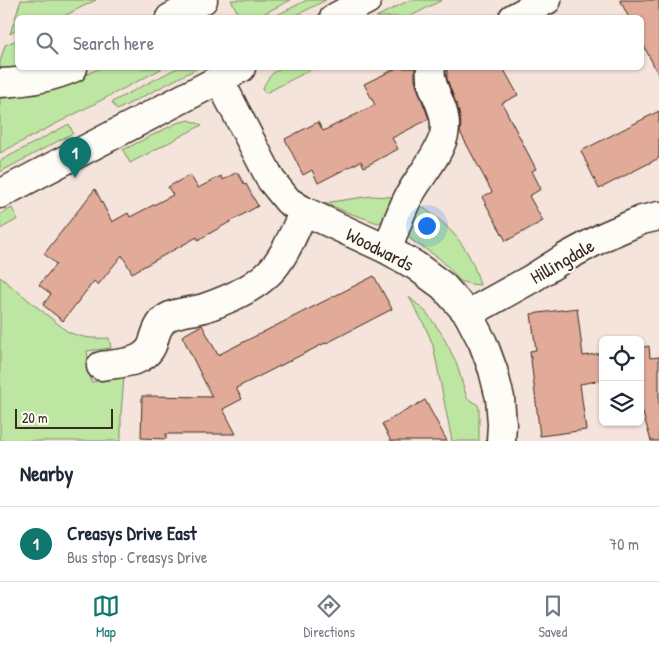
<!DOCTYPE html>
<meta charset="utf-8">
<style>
:root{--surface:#fff;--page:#f2f2f3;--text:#1f2937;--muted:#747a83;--line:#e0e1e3;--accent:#0f766e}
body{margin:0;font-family:"Patrick Hand",sans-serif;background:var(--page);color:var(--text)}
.controls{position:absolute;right:15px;bottom:15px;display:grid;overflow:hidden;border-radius:8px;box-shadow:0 1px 4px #0004}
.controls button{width:45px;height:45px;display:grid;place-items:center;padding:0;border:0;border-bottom:1px solid var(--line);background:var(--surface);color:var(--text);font:25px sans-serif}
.scale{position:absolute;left:15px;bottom:12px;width:98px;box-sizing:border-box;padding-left:5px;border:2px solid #3b2a1e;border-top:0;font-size:14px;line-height:18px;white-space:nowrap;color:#3b2a1e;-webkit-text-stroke:4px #fdfcf7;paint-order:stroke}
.you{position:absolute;left:426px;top:225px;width:18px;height:18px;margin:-12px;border:4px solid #fff;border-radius:50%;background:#1a73e8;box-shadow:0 0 0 8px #1a73e833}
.badge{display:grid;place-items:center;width:32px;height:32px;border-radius:50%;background:var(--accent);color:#fff;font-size:16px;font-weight:700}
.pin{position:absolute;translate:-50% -41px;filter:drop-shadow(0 1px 2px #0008)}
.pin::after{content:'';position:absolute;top:26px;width:18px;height:15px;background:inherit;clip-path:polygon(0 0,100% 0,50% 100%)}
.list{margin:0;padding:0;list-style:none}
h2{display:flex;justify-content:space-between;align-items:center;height:65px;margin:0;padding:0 20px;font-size:21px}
h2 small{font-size:16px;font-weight:400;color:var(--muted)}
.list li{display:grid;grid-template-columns:32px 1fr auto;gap:15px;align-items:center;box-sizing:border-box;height:75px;padding:0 20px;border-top:1px solid var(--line)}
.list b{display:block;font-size:19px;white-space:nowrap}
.list p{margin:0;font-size:16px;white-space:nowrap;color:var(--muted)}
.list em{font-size:16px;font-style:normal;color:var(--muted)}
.icon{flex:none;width:28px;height:28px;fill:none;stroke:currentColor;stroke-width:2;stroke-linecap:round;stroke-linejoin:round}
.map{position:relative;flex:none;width:659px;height:441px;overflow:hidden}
.search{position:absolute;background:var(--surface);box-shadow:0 1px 4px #0004;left:15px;right:15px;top:15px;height:55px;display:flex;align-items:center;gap:12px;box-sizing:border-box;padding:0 18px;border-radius:8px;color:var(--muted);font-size:19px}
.sheet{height:140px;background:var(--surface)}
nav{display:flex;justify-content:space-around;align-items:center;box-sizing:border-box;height:70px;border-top:1px solid var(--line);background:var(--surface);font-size:14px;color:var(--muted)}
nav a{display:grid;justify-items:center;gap:2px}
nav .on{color:var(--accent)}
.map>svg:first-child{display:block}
.green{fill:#bde6a2;stroke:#7c8860}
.building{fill:#e2ab99;stroke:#3b2a1e}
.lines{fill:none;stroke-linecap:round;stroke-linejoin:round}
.minor-casing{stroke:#3b2a1e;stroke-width:31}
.minor{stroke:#fdfcf7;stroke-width:28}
.labels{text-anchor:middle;stroke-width:4.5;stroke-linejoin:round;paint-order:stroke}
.street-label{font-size:19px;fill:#3b2a1e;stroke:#fdfcf7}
</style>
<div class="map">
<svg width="659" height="441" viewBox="0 0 659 441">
<rect width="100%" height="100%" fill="#f5e4db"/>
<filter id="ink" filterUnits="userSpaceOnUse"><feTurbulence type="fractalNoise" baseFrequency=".02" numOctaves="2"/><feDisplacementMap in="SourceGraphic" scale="10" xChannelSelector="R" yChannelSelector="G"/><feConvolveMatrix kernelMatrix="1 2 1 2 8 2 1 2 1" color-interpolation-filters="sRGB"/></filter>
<g filter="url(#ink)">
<!-- green -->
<g class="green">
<path d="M21 0H96L62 17 18 18 17 30 10 34Z"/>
<path d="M231 0H291L257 17H240Z"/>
<path d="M307 0H326L293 17H273Z"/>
<path d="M410 0H442L409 17H376Z"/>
<path d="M17 40 18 68H19L0 69V62L5 45Z"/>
<path d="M100 68H163L0 153V96L70 82Z"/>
<path d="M177 68H198L117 110 112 102Z"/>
<path d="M281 68H314L266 93 262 90C267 79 271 73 281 68Z"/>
<path d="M189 120 202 125 130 163 123 150 177 123Z"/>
<path d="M69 124 73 133 0 172V161Z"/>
<path d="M371 196 396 197 386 220 378 223 352 214 324 203Z"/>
<path d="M416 203C449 224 470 246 480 285L470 284 460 281 450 269 439 258 407 237 406 232Z"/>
<path d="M12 208 18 219 0 229V214Z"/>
<path d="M0 277 68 332C83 338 93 339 109 338L111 348 87 351 91 382 124 377 121 413V441H0Z"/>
<path d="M409 297 426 312 442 334 456 362 467 398 478 405 479 409V441H452L433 345 425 326Z"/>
</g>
<!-- building -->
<g class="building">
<path d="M620 0H659V76L642 42V18H629Z"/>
<path d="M397 68H415V79L417 87 429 119 392 138 398 149 364 167 361 161 318 183 312 170 303 175 285 139 318 122 323 131 375 105 364 84Z"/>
<path d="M447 68H503L518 95 502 103 536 169 532 171 541 189 529 196 543 221 506 241 482 197 492 192 460 132 461 124 459 112 447 79Z"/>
<path d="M659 111V158L599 189 581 151Z"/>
<path d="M237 172 245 185 246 184 258 206 198 240 197 237 132 273 122 255 98 285 94 281 63 321 43 305 51 294 39 285 56 264 44 254 95 189 112 222 128 213 130 217 173 195 168 187 190 175 198 188 221 176 223 180Z"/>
<path d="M374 276 392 309 325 344V343L236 388 242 399 223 409 236 434H166V439L141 438 142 396 212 397 182 336 202 325 218 355Z"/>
<path d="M577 308 583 356 603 353V380L580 384 586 430 540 436 530 351 536 350 531 314Z"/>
<path d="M649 346 650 358 659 357V441H651L640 403V348Z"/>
<path d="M425 400 447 441H391L382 424Z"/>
</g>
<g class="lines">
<!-- minor casing -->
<g class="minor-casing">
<g id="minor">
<path d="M170 18 203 0"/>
<path d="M334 18 367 0"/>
<path d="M513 18 547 0"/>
<path d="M219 79 271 180 288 201 304 211 388 250 416 266 443 286 468 314 483 343 493 370 500 398 502 424 501 441"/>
<path d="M0 83C24 82 51 78 73 68"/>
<path d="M0 194 241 68"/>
<path d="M388 250C394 231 400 213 409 196 419 177 439 155 444 135 450 108 427 89 431 68"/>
<path d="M468 314 531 279 566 257 605 236 642 220 659 216"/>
<path d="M101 366C119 363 146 364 153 343 155 335 158 325 164 320 174 311 192 312 204 308 231 299 265 284 280 259 290 245 296 227 304 211"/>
</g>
</g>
<!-- minor -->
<use href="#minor" class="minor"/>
</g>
</g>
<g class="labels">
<!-- street labels -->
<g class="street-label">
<text transform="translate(380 249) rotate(27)" y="7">Woodwards</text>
<text transform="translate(562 261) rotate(-30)" y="7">Hillingdale</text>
</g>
</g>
</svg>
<div class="controls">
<button><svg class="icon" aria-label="locate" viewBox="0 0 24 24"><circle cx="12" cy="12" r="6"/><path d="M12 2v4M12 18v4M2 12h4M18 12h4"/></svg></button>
<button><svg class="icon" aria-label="layers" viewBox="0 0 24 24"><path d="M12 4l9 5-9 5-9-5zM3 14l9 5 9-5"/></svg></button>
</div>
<div class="scale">20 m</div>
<div class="you"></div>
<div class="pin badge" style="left:75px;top:178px">1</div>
<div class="search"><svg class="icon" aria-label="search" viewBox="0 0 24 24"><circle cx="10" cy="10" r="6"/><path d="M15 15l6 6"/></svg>Search here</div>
</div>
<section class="sheet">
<h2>Nearby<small></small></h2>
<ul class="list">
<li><span class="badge">1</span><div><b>Creasys Drive East</b><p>Bus stop · Creasys Drive</p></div><em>70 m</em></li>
</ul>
</section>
<nav>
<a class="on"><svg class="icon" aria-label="map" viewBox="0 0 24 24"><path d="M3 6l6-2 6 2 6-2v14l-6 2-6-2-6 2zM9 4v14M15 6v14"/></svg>Map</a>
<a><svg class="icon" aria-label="directions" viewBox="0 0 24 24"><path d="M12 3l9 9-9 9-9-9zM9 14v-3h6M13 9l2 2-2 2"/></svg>Directions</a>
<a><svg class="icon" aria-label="saved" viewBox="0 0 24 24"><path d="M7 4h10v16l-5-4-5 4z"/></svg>Saved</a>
</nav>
